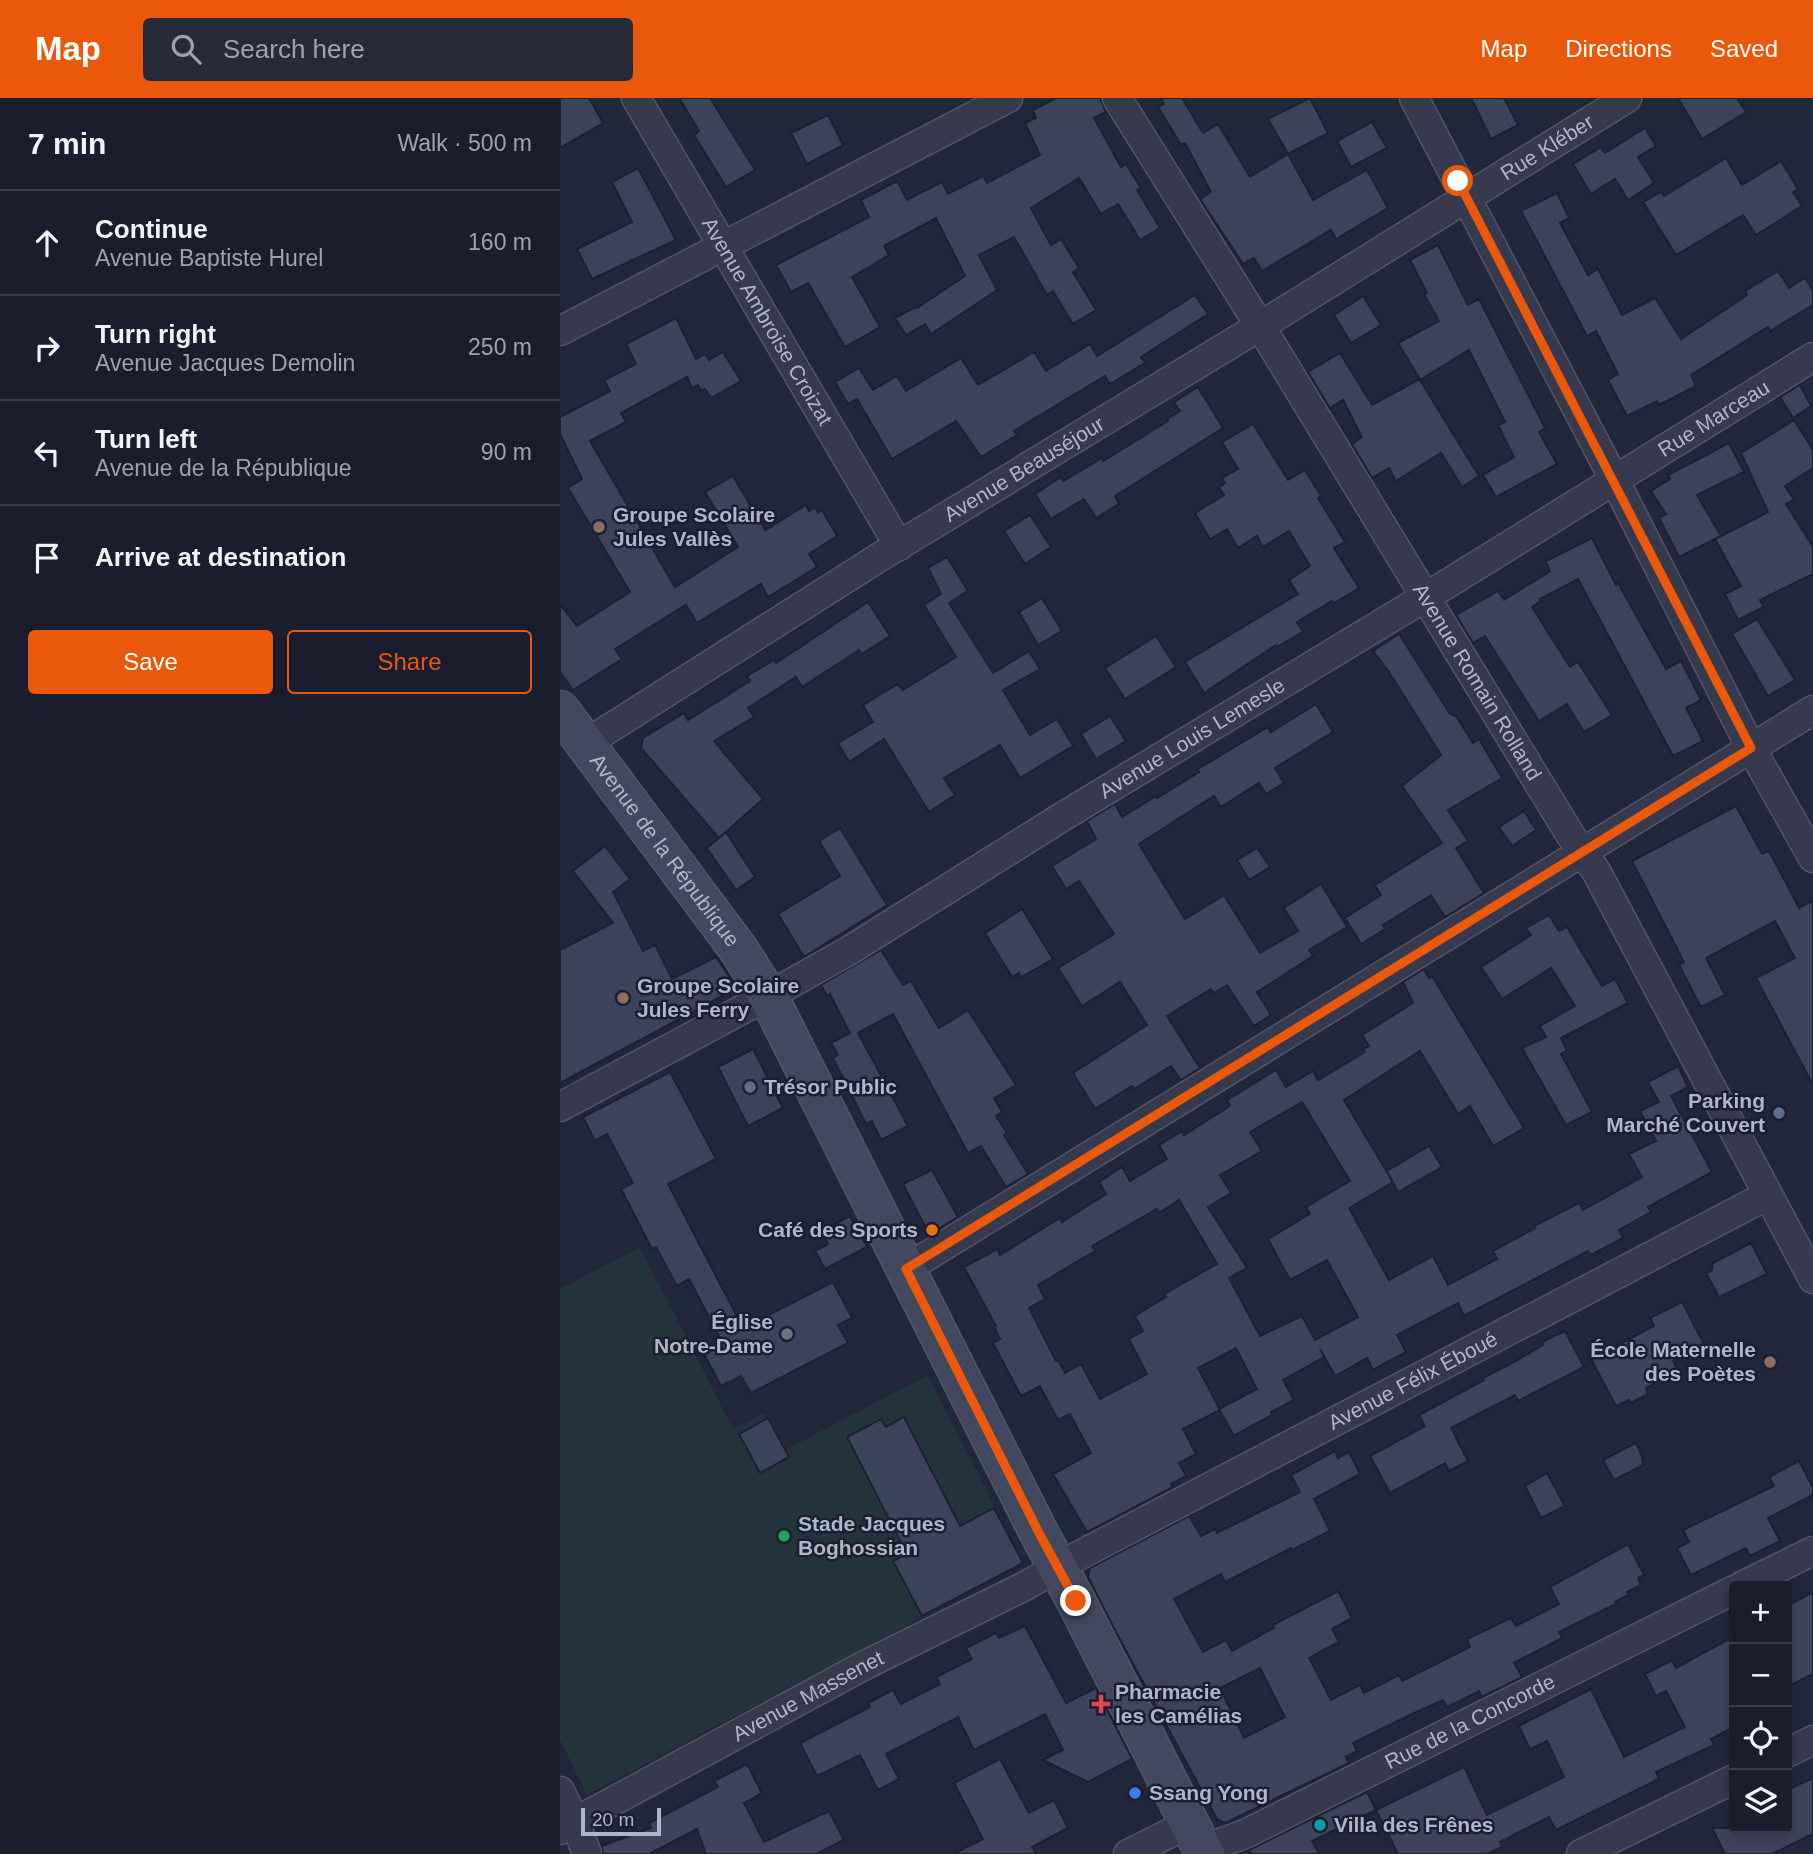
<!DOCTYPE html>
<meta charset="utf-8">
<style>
:root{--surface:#1a1d2d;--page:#272a39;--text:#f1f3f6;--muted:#9fa2aa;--line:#383b49;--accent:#ea580c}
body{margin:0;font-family:Arial,sans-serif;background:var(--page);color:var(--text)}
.controls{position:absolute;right:21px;bottom:21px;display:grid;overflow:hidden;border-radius:7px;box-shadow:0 4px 10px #0003}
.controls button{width:63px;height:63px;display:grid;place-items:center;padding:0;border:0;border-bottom:2px solid var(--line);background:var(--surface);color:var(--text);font:35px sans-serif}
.scale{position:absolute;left:21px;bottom:18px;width:80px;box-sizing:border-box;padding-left:7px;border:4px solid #b1b5c8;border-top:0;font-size:19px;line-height:24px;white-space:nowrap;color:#b1b5c8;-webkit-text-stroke:5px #1b1f31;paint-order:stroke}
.stop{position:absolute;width:21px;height:21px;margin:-16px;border:5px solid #ea580c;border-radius:50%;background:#fff}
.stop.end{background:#ea580c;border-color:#fff;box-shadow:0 2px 7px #0008}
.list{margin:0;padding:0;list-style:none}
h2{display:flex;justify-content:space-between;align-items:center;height:91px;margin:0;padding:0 28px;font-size:30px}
h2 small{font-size:23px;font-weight:400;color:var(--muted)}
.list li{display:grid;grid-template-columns:46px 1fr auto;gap:21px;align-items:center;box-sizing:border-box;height:105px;padding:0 28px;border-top:2px solid var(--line)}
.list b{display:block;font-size:26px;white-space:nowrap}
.list p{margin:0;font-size:23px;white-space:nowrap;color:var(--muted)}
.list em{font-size:23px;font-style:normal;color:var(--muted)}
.actions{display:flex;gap:14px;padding:21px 28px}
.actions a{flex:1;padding:16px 0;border:2px solid var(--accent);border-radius:7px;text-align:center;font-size:24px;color:var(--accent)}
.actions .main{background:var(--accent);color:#fff}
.icon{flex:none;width:38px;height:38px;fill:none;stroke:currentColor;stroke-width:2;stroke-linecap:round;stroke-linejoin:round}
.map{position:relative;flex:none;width:1253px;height:1756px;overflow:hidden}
header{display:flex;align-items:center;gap:42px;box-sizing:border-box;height:98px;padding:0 35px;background:var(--accent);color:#fff}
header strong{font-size:33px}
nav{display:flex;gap:38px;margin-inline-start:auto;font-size:24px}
.search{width:490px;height:63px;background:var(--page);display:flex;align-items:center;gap:18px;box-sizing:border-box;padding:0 24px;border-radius:7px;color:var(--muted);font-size:26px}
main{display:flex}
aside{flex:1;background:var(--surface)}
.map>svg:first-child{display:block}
.green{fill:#24343d}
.building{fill:#3e435c;stroke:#1d2133;stroke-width:2;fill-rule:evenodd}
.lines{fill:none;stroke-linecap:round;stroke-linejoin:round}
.minor-casing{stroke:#515567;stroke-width:31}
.secondary-casing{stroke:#515567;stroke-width:41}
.minor{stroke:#363a4c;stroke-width:28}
.secondary{stroke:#44485f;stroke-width:38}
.route{stroke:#ea580c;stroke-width:9}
.education-dot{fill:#8d6e63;stroke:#1b1f31;stroke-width:2.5}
.service-dot{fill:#5c6f8a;stroke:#1b1f31;stroke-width:2.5}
.food-dot{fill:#e8710a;stroke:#1b1f31;stroke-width:2.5}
.worship-dot{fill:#6b7280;stroke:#1b1f31;stroke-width:2.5}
.leisure-dot{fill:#2e9e5b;stroke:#1b1f31;stroke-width:2.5}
.health-dot{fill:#e0444e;stroke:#1b1f31;stroke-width:2.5}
.shop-dot{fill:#3f7fe0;stroke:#1b1f31;stroke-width:2.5}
.culture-dot{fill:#0f9aa8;stroke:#1b1f31;stroke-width:2.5}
.labels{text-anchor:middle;stroke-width:5;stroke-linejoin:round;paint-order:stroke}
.street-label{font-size:21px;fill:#b1b5c8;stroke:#1b1f31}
.poi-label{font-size:21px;font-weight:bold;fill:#b1b5c8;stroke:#1b1f31;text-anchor:start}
</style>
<header>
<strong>Map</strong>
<div class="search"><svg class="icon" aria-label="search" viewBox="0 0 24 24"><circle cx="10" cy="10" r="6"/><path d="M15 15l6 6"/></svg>Search here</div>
<nav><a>Map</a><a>Directions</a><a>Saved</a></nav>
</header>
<main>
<aside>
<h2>7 min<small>Walk · 500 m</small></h2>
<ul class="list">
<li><svg class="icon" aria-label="ahead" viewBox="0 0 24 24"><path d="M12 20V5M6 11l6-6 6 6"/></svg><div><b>Continue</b><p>Avenue Baptiste Hurel</p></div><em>160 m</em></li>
<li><svg class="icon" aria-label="right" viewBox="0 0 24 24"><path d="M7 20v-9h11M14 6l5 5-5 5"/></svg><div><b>Turn right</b><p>Avenue Jacques Demolin</p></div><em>250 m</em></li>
<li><svg class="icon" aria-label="left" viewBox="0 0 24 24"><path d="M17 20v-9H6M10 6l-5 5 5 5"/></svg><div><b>Turn left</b><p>Avenue de la République</p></div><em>90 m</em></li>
<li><svg class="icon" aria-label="arrive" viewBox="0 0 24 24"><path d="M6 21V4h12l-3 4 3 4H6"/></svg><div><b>Arrive at destination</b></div></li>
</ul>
<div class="actions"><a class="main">Save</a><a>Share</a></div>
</aside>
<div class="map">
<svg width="1253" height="1756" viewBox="0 0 1253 1756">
<rect width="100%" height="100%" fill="#22273c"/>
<!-- green -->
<path class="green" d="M80 1149 173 1331 204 1315 225 1352 368 1277 463 1465 27 1697 0 1642V1191Z"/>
<!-- building -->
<g class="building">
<path d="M0 0H29L43 25 0 50Z"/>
<path d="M119 0H150L195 72 166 89 134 37 139 33Z"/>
<path d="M496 0H540L546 14 534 20 561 69 566 66 581 90 577 92 600 130 580 142 558 106 541 116 519 80 471 110 491 147 501 141 519 170 513 174 536 212 513 226 493 193 487 197 454 139 419 157 437 192 371 236 365 226 346 237 335 220 356 209 357 210 405 178 376 120 324 148 329 157 292 179 320 229 285 249 248 185 231 194 216 167 309 119 301 102 337 83 347 102 382 84 388 96 423 78 427 85 480 57 465 25 476 20 473 12Z"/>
<path d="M601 0H622L643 35 658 26 690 79 728 56 708 21 750 0 768 35 728 56 753 102 807 72 828 110 776 141 771 132 702 173 694 160 683 166 640 101 651 94 625 45 621 47 598 9 604 6Z"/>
<path d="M911 0H944L958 27 931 41Z"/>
<path d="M1118 0H1177L1186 14 1142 41Z"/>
<path d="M268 17 283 47 247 66 231 35Z"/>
<path d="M812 24 827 50 791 69 777 43Z"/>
<path d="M1085 30 1096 48 1078 59 1094 85 1068 102 1055 81 1031 96 1013 66 1041 49 1045 55Z"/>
<path d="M1166 60 1182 87 1221 63 1238 91 1233 94 1242 108 1196 137 1183 117 1116 157 1083 104 1101 94 1104 98Z"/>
<path d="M78 70 116 142 32 181 17 151 72 124 52 84Z"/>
<path d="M997 95 1009 120 1000 125 1028 177 1038 171 1062 217 1095 200 1121 241 1187 197 1185 193 1218 173 1229 190 1245 180 1253 193V207L1210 233 1208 229 1131 277 1136 288 1099 307 1097 303 1067 318 1048 282 1058 276 1036 233 1027 238 961 113Z"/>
<path d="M878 147 908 207 919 201 985 330 979 334 997 366 936 399 923 377 954 359 938 327 945 324 909 252 860 282 919 378 902 389 881 355 836 383 829 370 812 380 792 346 802 339 783 302 770 310 748 274 780 255 812 307 860 281 838 245 879 223 864 196 867 195 850 162Z"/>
<path d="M635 197 648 216 581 259 585 265 550 286 545 278 454 333 457 337 421 359 396 323 332 361 297 301 288 306 275 284 299 270 313 292 337 278 346 293 401 260 418 287 474 254 486 273 530 246 537 258Z"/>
<path d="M803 198 821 227 791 245 774 217Z"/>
<path d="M116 220 136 261 145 256 149 262 163 254 181 283 151 300 145 291 141 293 138 287 132 290 127 279 61 315 66 324 30 343 115 489 178 449 145 394 173 378 205 432 246 407 249 413 255 409 258 415 262 412 277 438 249 456 257 469 208 499 201 486 137 525 126 507 55 551 62 561 13 592 0 574V506L17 528 70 494 8 390 22 381 0 336V319L50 293 44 282 76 266 66 246Z"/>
<path d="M1240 287 1251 308 1233 320 1220 299Z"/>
<path d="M638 289 663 330 555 398 559 406 536 420 524 401 491 421 475 396 501 379 503 383 542 360 543 363 608 323 607 321 620 313 614 304Z"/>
<path d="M1234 322 1253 352V370L1225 388 1234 402 1226 406 1253 449V476L1200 502 1204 509 1178 522 1165 496 1181 488 1155 441 1208 414 1181 355Z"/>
<path d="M693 326 728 382 745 372 761 398 758 400 785 444 774 450 799 490 773 506 772 503 737 524 743 534 717 549 716 547 644 595 625 564 738 496 729 482 750 468 729 433 703 449 697 438 678 450 667 431 650 441 635 415 664 397 659 389 665 385 662 380 678 371 662 344Z"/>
<path d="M1169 345 1184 374 1137 397 1161 438 1119 459 1099 420 1106 416 1091 393 1110 381 1108 377Z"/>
<path d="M470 417 491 449 465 466 444 433Z"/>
<path d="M1032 440 1056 487 1058 485 1106 571 1121 563 1141 602 1126 610 1143 643 1113 658 1018 481 980 501 981 503 972 509 1010 569 1018 564 1052 617 1024 634 1007 606 979 623 925 538 913 545 896 517 938 493 944 502 990 473 986 463Z"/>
<path d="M387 459 408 493 389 505 433 575 469 553 480 571 443 592 470 637 497 621 513 648 460 680 440 647 384 680 395 697 369 714 324 641 289 664 278 645 313 624 303 607 338 586 343 592 396 559 364 507 381 496 368 470Z"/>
<path d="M482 500 502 533 478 547 459 514Z"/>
<path d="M308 504 330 538 302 556 299 552 242 589 236 579 188 610 194 619 154 643 203 701 159 740 81 650 83 640 124 615 128 622 190 583 187 578 214 562 216 565Z"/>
<path d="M1197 521 1235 582 1208 598 1172 536Z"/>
<path d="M839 536 890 616 896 618 913 645 919 641 942 680 888 712 908 743 896 750 924 795 885 819 871 797 823 827 825 831 801 846 785 820 821 797 815 787 882 745 842 688 881 657 829 574 813 553Z"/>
<path d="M596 538 616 569 565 601 545 570Z"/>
<path d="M756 606 773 634 715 670 724 685 706 696 699 685 661 709 654 698 579 746 625 821 664 797 700 855 738 833 724 810 761 786 787 829 749 852 753 858 697 894 711 917 694 928 667 887 654 895 651 891 607 918 640 970 621 982 611 968 574 991 572 988 535 1011 513 975 587 927 560 884 522 908 498 870 554 836 519 783 506 791 492 768 536 741 527 723 555 706 562 719 596 698 597 700 639 674 638 671 708 629 711 634Z"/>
<path d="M550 618 566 643 536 661 521 636Z"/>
<path d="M1176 708 1202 756 1209 753 1239 810 1253 803V987L1196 880 1235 860 1215 823 1146 860 1165 897 1141 909 1119 867 1124 864 1072 763Z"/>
<path d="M964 713 976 732 952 748 939 729Z"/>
<path d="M280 730 327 807 244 859 218 816 280 778 259 743Z"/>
<path d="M166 734 195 779 176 792 147 750Z"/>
<path d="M45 748 70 781 53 794 83 853 95 847 112 881 156 859 177 890 0 985V852L53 825 13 773Z"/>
<path d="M697 750 710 769 689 782 677 762Z"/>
<path d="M462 811 493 861 461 879 459 875 452 879 425 835Z"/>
<path d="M989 817 999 833 1007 829 1042 888 1055 881 1068 905 1001 940 1007 953 1001 956 1032 1014 1006 1027 962 950 986 939 980 928 1015 908 991 870 942 901 921 869 971 837 966 830Z"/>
<path d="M321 852 343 887 351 883 379 930 408 912 456 987 434 1000 442 1014 436 1018 447 1035 444 1037 468 1076 446 1089 421 1048 408 1055 333 916 298 935 348 1028 321 1042 312 1023 306 1026 273 960 278 957 271 945 290 935 270 896 267 898 261 887Z"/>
<path d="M864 871 869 880 872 878 964 1030 933 1048 910 1008 898 1016 860 953 784 1002 833 1084 789 1110 829 1182 873 1158 888 1187 937 1161 933 1153 975 1130 974 1128 1019 1105 1023 1112 1082 1079 1069 1056 1096 1043 1080 1013 1099 1004 1088 984 1118 968 1128 989 1111 998 1152 1074 1088 1109 1091 1114 1059 1132 1063 1140 1031 1157 1028 1153 904 1218 898 1205 837 1237 846 1254 813 1272 807 1260 775 1278 760 1251 764 1259 723 1282 734 1302 711 1314 712 1317 674 1338 659 1311 697 1291 676 1250 638 1270 660 1312 623 1331 636 1356 619 1365 626 1378 611 1386 613 1389 527 1434 493 1376 531 1355 510 1316 498 1322 480 1288 461 1298 433 1245 440 1241 434 1229 436 1228 404 1169 437 1151 440 1157 500 1120 502 1124 546 1096 539 1084 562 1069 570 1083 607 1061 599 1047 622 1033 624 1037 670 1008 667 1002 716 972 726 989 753 973 758 982 805 954 803 951 809 948 802 937 853 905 843 884ZM742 1004 790 1083 746 1109 750 1116 708 1141 730 1182 767 1162 798 1219 755 1242 742 1218 700 1238 669 1180 687 1170 648 1109 671 1095 660 1077 702 1053 690 1034ZM619 1102 657 1166 604 1196 606 1199 575 1218 583 1233 569 1241 587 1276 540 1301 521 1266 505 1275 498 1262 496 1263 469 1210 485 1201 478 1187 535 1153 532 1148 597 1111 599 1115Z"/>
<path d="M193 951 223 1010 188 1028 158 969Z"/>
<path d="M110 974 156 1061 108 1086 183 1230 273 1184 292 1220 278 1227 288 1245 191 1295 181 1278 161 1288 143 1254 161 1242 129 1181 117 1188 96 1149 92 1151 61 1091 73 1085 47 1036 35 1043 23 1019Z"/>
<path d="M869 1048 882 1069 838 1094 827 1073Z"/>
<path d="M372 1072 398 1119 375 1133 365 1128 343 1086Z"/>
<path d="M290 1118 307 1149 265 1171 255 1153 268 1146 261 1133Z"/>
<path d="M1191 1145 1207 1176 1159 1199 1146 1175 1152 1172 1153 1165Z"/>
<path d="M1122 1204 1144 1246 1113 1263 1118 1273 1086 1290 1088 1296 1071 1305 1069 1302 1056 1308 1031 1261 1094 1228 1090 1220Z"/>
<path d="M1005 1233 1024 1269 958 1303 955 1297 891 1330 908 1363 889 1373 885 1365 830 1395 810 1358 865 1328 859 1317 924 1282 923 1280 954 1264 983 1247 982 1244Z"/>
<path d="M344 1319 400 1428 434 1410 463 1465 362 1518 333 1463 347 1456 287 1339 321 1321 326 1329Z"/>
<path d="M208 1320 229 1359 200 1375 179 1336Z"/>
<path d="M1076 1345 1082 1358 1083 1367 1054 1382 1043 1362Z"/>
<path d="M775 1353 778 1360 789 1354 800 1376 754 1401 770 1433 732 1452 731 1450 665 1484 661 1476 614 1501 643 1554 666 1542 672 1553 714 1530 713 1527 778 1493 792 1520 772 1531 779 1544 749 1560 771 1602 800 1587 804 1595 839 1577 842 1583 910 1549 907 1541 951 1520 956 1528 999 1506 990 1489 1068 1446 1084 1477 1078 1480 1081 1487 1067 1494 1068 1497 1055 1504 1056 1506 999 1534 1002 1540 954 1565 962 1579 922 1599 919 1593 887 1609 883 1602 852 1616 793 1645 797 1653 786 1659 789 1665 665 1725 657 1721 556 1534 528 1479 530 1470 629 1418 641 1438 655 1431 657 1435 740 1394 731 1377ZM700 1570 725 1619 684 1640 660 1590Z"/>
<path d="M1239 1363 1253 1390V1397L1208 1420 1220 1443 1190 1458 1186 1450 1131 1477 1117 1450 1129 1444 1123 1432 1214 1388 1209 1379Z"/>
<path d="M987 1375 1005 1408 981 1420 965 1388Z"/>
<path d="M1253 1494V1576L1227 1589V1508Z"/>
<path d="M465 1528 506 1605 536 1590 572 1661 528 1684 483 1662 503 1652 485 1616 414 1652 398 1619 326 1656 339 1681 318 1692 300 1657 257 1678 240 1645 310 1609 308 1605 333 1592 341 1606 380 1586 376 1579 412 1561 406 1550 436 1535 439 1540Z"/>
<path d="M1174 1538V1629L1151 1641 1154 1647 1096 1674 1099 1681 996 1732 989 1719 940 1744 942 1749 927 1756H838L816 1712 904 1669 927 1717 1004 1679 987 1643 970 1651 959 1628 1031 1591 1064 1659 1125 1629 1106 1593 1096 1598 1085 1576 1112 1562 1116 1570Z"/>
<path d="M440 1661 469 1715 494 1702 508 1730 472 1749 476 1756H393L423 1741 394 1685Z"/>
<path d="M187 1666 202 1695 184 1705 204 1744 269 1713 284 1742 256 1756H146L137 1731 89 1756H43L42 1748 91 1730 89 1725 158 1689 154 1683Z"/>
<path d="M1253 1680V1736L1212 1756H1165L1152 1730H1227V1692Z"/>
<path d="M807 1694 816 1712 752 1743 759 1756H691L689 1752Z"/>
</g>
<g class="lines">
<!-- minor casing -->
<g class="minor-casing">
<g id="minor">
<path id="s1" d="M76 0 339 448"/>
<path id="s2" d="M557 0 710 244 1011 738 1036 773 1253 1181"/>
<path d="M854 0 1054 381 1191 650 1253 760"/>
<path d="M0 233 448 0"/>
<path id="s3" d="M25 646 323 457 710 222 1067 0"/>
<path id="s4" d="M0 1009 228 887 290 852 502 719 882 489 1253 259"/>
<path d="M346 1171 1253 612"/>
<path d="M1182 1488 1253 1453"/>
<path d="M1227 1655 1253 1642"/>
<path d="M0 1693 15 1724 27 1756"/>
<path id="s5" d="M0 1732 305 1567 463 1489 518 1458 1208 1097"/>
<path id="s6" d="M643 1751 685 1736 1174 1492"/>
<path d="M568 1756 630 1725"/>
<path d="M1021 1756 1174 1681"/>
</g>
</g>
<!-- secondary casing -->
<g class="secondary-casing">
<g id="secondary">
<path id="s7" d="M0 612 179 852 208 898 479 1435 516 1503 645 1756"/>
</g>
</g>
<!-- minor -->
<use href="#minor" class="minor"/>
<!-- secondary -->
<use href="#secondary" class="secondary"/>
</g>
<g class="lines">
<!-- route -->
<path class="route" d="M516 1503 479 1435 346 1171 1191 650 898 83"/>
</g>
<!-- markers -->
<g class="education-dot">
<circle cx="39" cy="429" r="7"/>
<circle cx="63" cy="900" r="7"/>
<circle cx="1210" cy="1264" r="7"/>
</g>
<g class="service-dot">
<circle cx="190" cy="989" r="7"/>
<circle cx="1219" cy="1015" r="7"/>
</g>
<circle class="food-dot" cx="372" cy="1132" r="7"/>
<circle class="worship-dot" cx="227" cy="1236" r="7"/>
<circle class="leisure-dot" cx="224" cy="1438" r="7"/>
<path class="health-dot" d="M537.5 1595.5h7v7h7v7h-7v7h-7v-7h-7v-7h7z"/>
<circle class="shop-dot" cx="575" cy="1695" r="7"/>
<circle class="culture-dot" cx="760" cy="1727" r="7"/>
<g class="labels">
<!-- street labels -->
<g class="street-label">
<text dy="7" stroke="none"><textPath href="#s3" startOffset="1132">Rue Kléber</textPath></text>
<text dy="7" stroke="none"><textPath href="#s1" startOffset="259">Avenue Ambroise Croizat</textPath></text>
<text dy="7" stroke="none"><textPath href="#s4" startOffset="1344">Rue Marceau</textPath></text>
<text dy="7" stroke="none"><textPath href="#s3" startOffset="518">Avenue Beauséjour</textPath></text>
<text dy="7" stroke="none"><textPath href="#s2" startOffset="686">Avenue Romain Rolland</textPath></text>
<text dy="7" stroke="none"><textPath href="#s4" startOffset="732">Avenue Louis Lemesle</textPath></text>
<text dy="7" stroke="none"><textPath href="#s7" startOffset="175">Avenue de la République</textPath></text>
<text dy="7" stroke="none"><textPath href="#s5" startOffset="964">Avenue Félix Éboué</textPath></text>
<text dy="7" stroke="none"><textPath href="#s5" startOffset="282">Avenue Massenet</textPath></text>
<text dy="7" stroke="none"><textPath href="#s6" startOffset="296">Rue de la Concorde</textPath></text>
</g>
<!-- poi labels -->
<g class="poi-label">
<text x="53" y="424">Groupe Scolaire<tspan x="53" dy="24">Jules Vallès</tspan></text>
<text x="77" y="895">Groupe Scolaire<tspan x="77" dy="24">Jules Ferry</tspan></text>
<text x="204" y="996">Trésor Public</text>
<text x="1205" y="1010" text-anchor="end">Parking<tspan x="1205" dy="24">Marché Couvert</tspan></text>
<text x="358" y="1139" text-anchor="end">Café des Sports</text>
<text x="213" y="1231" text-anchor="end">Église<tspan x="213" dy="24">Notre-Dame</tspan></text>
<text x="1196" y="1259" text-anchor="end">École Maternelle<tspan x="1196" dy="24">des Poètes</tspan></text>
<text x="238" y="1433">Stade Jacques<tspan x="238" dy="24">Boghossian</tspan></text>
<text x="555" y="1601">Pharmacie<tspan x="555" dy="24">les Camélias</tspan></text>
<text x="589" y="1702">Ssang Yong</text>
<text x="774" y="1734">Villa des Frênes</text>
</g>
</g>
</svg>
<div class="controls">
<button>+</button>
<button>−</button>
<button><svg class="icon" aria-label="locate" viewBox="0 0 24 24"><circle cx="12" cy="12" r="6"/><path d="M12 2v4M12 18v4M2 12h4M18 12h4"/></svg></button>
<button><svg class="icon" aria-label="layers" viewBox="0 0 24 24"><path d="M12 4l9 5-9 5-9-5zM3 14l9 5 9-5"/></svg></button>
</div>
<div class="scale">20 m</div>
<div class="stop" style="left:898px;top:83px"></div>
<div class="stop end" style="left:516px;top:1503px"></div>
</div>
</main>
